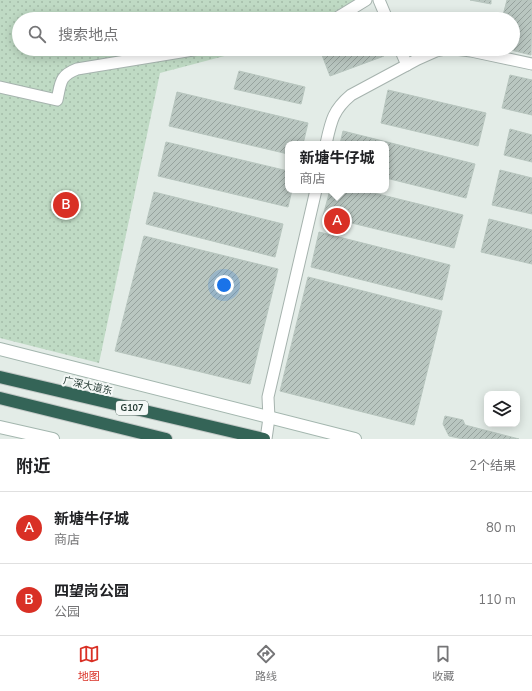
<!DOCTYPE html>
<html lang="zh">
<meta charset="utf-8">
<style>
:root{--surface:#fff;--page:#f6f6f6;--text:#202124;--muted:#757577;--line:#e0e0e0;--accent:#d93025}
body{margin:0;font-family:"Nunito Sans","Noto Sans SC",sans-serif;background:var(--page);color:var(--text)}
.controls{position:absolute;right:12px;bottom:12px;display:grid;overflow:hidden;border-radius:8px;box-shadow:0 2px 10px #0003}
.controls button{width:36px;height:36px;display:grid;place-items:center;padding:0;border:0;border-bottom:1px solid var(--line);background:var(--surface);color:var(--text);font:20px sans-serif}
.you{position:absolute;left:224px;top:285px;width:14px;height:14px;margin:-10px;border:3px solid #fff;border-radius:50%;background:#1a73e8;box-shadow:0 0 0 6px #1a73e833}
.badge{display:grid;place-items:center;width:26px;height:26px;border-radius:50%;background:var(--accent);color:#fff;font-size:13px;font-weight:700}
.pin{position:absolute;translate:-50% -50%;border:2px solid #fff;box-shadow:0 1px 4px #0006}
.popup{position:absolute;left:285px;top:141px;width:104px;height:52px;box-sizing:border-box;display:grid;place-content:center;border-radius:8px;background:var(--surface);filter:drop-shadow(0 1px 3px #0005);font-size:13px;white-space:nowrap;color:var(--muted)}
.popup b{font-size:15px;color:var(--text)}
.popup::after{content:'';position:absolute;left:50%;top:100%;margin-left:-8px;border:8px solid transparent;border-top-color:var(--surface)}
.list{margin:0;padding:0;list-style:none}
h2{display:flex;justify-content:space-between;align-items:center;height:52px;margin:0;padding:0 16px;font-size:17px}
h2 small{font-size:13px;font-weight:400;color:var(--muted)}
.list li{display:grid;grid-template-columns:26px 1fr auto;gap:12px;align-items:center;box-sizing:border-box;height:72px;padding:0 16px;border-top:1px solid var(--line)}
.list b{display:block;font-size:15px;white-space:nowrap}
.list p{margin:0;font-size:13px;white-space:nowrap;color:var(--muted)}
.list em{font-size:13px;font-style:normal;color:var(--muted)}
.icon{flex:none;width:22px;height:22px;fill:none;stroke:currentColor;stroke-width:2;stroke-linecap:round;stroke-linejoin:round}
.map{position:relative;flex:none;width:532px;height:439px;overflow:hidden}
.search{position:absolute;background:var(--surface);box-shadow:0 2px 10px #0003;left:12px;right:12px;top:12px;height:44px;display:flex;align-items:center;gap:10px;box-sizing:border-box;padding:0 14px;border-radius:22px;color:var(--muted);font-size:15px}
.sheet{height:196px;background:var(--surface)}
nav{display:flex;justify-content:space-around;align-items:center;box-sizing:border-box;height:56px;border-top:1px solid var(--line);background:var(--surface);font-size:11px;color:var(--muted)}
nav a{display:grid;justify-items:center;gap:2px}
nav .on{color:var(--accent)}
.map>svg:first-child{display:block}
.park{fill:url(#park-dots)}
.building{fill:url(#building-hatch);stroke:#b7c5be}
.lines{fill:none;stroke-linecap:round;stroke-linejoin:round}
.street-casing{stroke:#a6b3ae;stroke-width:13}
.secondary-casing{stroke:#a3b6ae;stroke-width:14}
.highway-casing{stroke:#c2c8c6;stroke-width:14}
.street{stroke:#fff;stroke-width:11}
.secondary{stroke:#fff;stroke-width:12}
.highway{stroke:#346457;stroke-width:12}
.labels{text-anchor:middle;stroke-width:4;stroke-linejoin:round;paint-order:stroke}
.shield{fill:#f4f8f6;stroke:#63746e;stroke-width:1}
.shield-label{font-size:9px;font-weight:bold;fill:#253b34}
.street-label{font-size:10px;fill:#253b34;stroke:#f4f8f6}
</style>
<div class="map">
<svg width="532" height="439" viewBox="0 0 532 439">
<defs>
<pattern id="park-dots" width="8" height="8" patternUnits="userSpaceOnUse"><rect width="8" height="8" fill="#bfdac4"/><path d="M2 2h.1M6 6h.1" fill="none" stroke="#a4bca9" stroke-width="1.8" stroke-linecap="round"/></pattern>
<pattern id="building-hatch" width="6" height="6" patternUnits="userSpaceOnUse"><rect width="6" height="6" fill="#b9c6c0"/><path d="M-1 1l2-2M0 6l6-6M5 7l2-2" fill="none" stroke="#96a29d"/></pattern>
</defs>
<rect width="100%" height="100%" fill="#e3ece7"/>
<!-- park -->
<path class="park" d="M0 0H361L337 19H19V49H251L160 73 99 363 0 338Z"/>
<!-- building -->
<g class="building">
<path d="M470 0H491V4Z"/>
<path d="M507 0H532L531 55 507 49H513V19H502Z"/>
<path d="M340 49H382L384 56 330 76 322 55Z"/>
<path d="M239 71 305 87 301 104 234 89Z"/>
<path d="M510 75 532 80V115L502 108Z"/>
<path d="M388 90 486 113 478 146 381 123Z"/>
<path d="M177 92 308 123 303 144H288V154L169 126Z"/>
<path d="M510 129 532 135V162L504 155Z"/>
<path d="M343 131 475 164 466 198 386 178V144H340Z"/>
<path d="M166 142 288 171V190H292L288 207 158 176Z"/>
<path d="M500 170 532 178V214L492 205Z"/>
<path d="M330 190H362L463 215 454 248 323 216Z"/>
<path d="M154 192 283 224 275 257 146 224Z"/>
<path d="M489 219 532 230V264L481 252Z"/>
<path d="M319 232 450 265 442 300 311 267Z"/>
<path d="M144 236 278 269 250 384 115 351Z"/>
<path d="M308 277 442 311 414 425 280 391Z"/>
<path d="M445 416 463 420 465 425 519 439H463L449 436 443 424Z"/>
</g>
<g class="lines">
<!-- street casing -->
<g class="street-casing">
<g id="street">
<path d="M379 0 387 19"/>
<path d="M335 19 366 0"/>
<path d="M400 49 407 65"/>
<path d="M455 49 471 51 532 64"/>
<path d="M0 87 57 100C61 83 59 76 77 69L199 49"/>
<path d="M326 144C331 121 333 110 351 95L418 59 436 51 446 49"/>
<path d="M266 439 269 418 268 397 316 190"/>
</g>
</g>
<!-- secondary casing -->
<g class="secondary-casing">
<g id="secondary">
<path d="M0 349 355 439"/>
<path d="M0 427 53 439"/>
</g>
</g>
<!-- highway casing -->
<g class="highway-casing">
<g id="highway">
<path d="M0 377 264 439"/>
<path d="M0 398 166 439"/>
</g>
</g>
<!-- street -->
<use href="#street" class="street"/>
<!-- secondary -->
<use href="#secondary" class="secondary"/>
<!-- highway -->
<use href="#highway" class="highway"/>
</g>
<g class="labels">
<!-- shield labels -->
<rect class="shield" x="116" y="401" width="32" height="14" rx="3"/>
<g class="shield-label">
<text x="132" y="411">G107</text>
</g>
<!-- street labels -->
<g class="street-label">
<text transform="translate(88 385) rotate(13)" y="4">广深大道东</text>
</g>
</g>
</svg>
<div class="controls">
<button><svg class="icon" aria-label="layers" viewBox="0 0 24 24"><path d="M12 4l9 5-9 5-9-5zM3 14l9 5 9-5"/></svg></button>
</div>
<div class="you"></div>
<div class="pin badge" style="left:337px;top:221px">A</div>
<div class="popup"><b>新塘牛仔城</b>商店</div>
<div class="pin badge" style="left:66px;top:205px">B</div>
<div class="search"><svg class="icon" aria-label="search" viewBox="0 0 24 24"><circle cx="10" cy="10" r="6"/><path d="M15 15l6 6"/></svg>搜索地点</div>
</div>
<section class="sheet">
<h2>附近<small>2个结果</small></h2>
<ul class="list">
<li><span class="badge">A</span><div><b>新塘牛仔城</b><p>商店</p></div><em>80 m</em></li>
<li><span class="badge">B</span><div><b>四望岗公园</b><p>公园</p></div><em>110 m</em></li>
</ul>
</section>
<nav>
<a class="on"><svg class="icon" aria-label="map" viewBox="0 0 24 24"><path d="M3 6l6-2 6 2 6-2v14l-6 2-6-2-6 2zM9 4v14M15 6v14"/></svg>地图</a>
<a><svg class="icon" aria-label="directions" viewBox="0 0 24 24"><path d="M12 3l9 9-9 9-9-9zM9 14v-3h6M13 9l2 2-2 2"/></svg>路线</a>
<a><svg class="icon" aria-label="saved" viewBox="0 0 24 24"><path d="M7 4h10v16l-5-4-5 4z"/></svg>收藏</a>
</nav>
